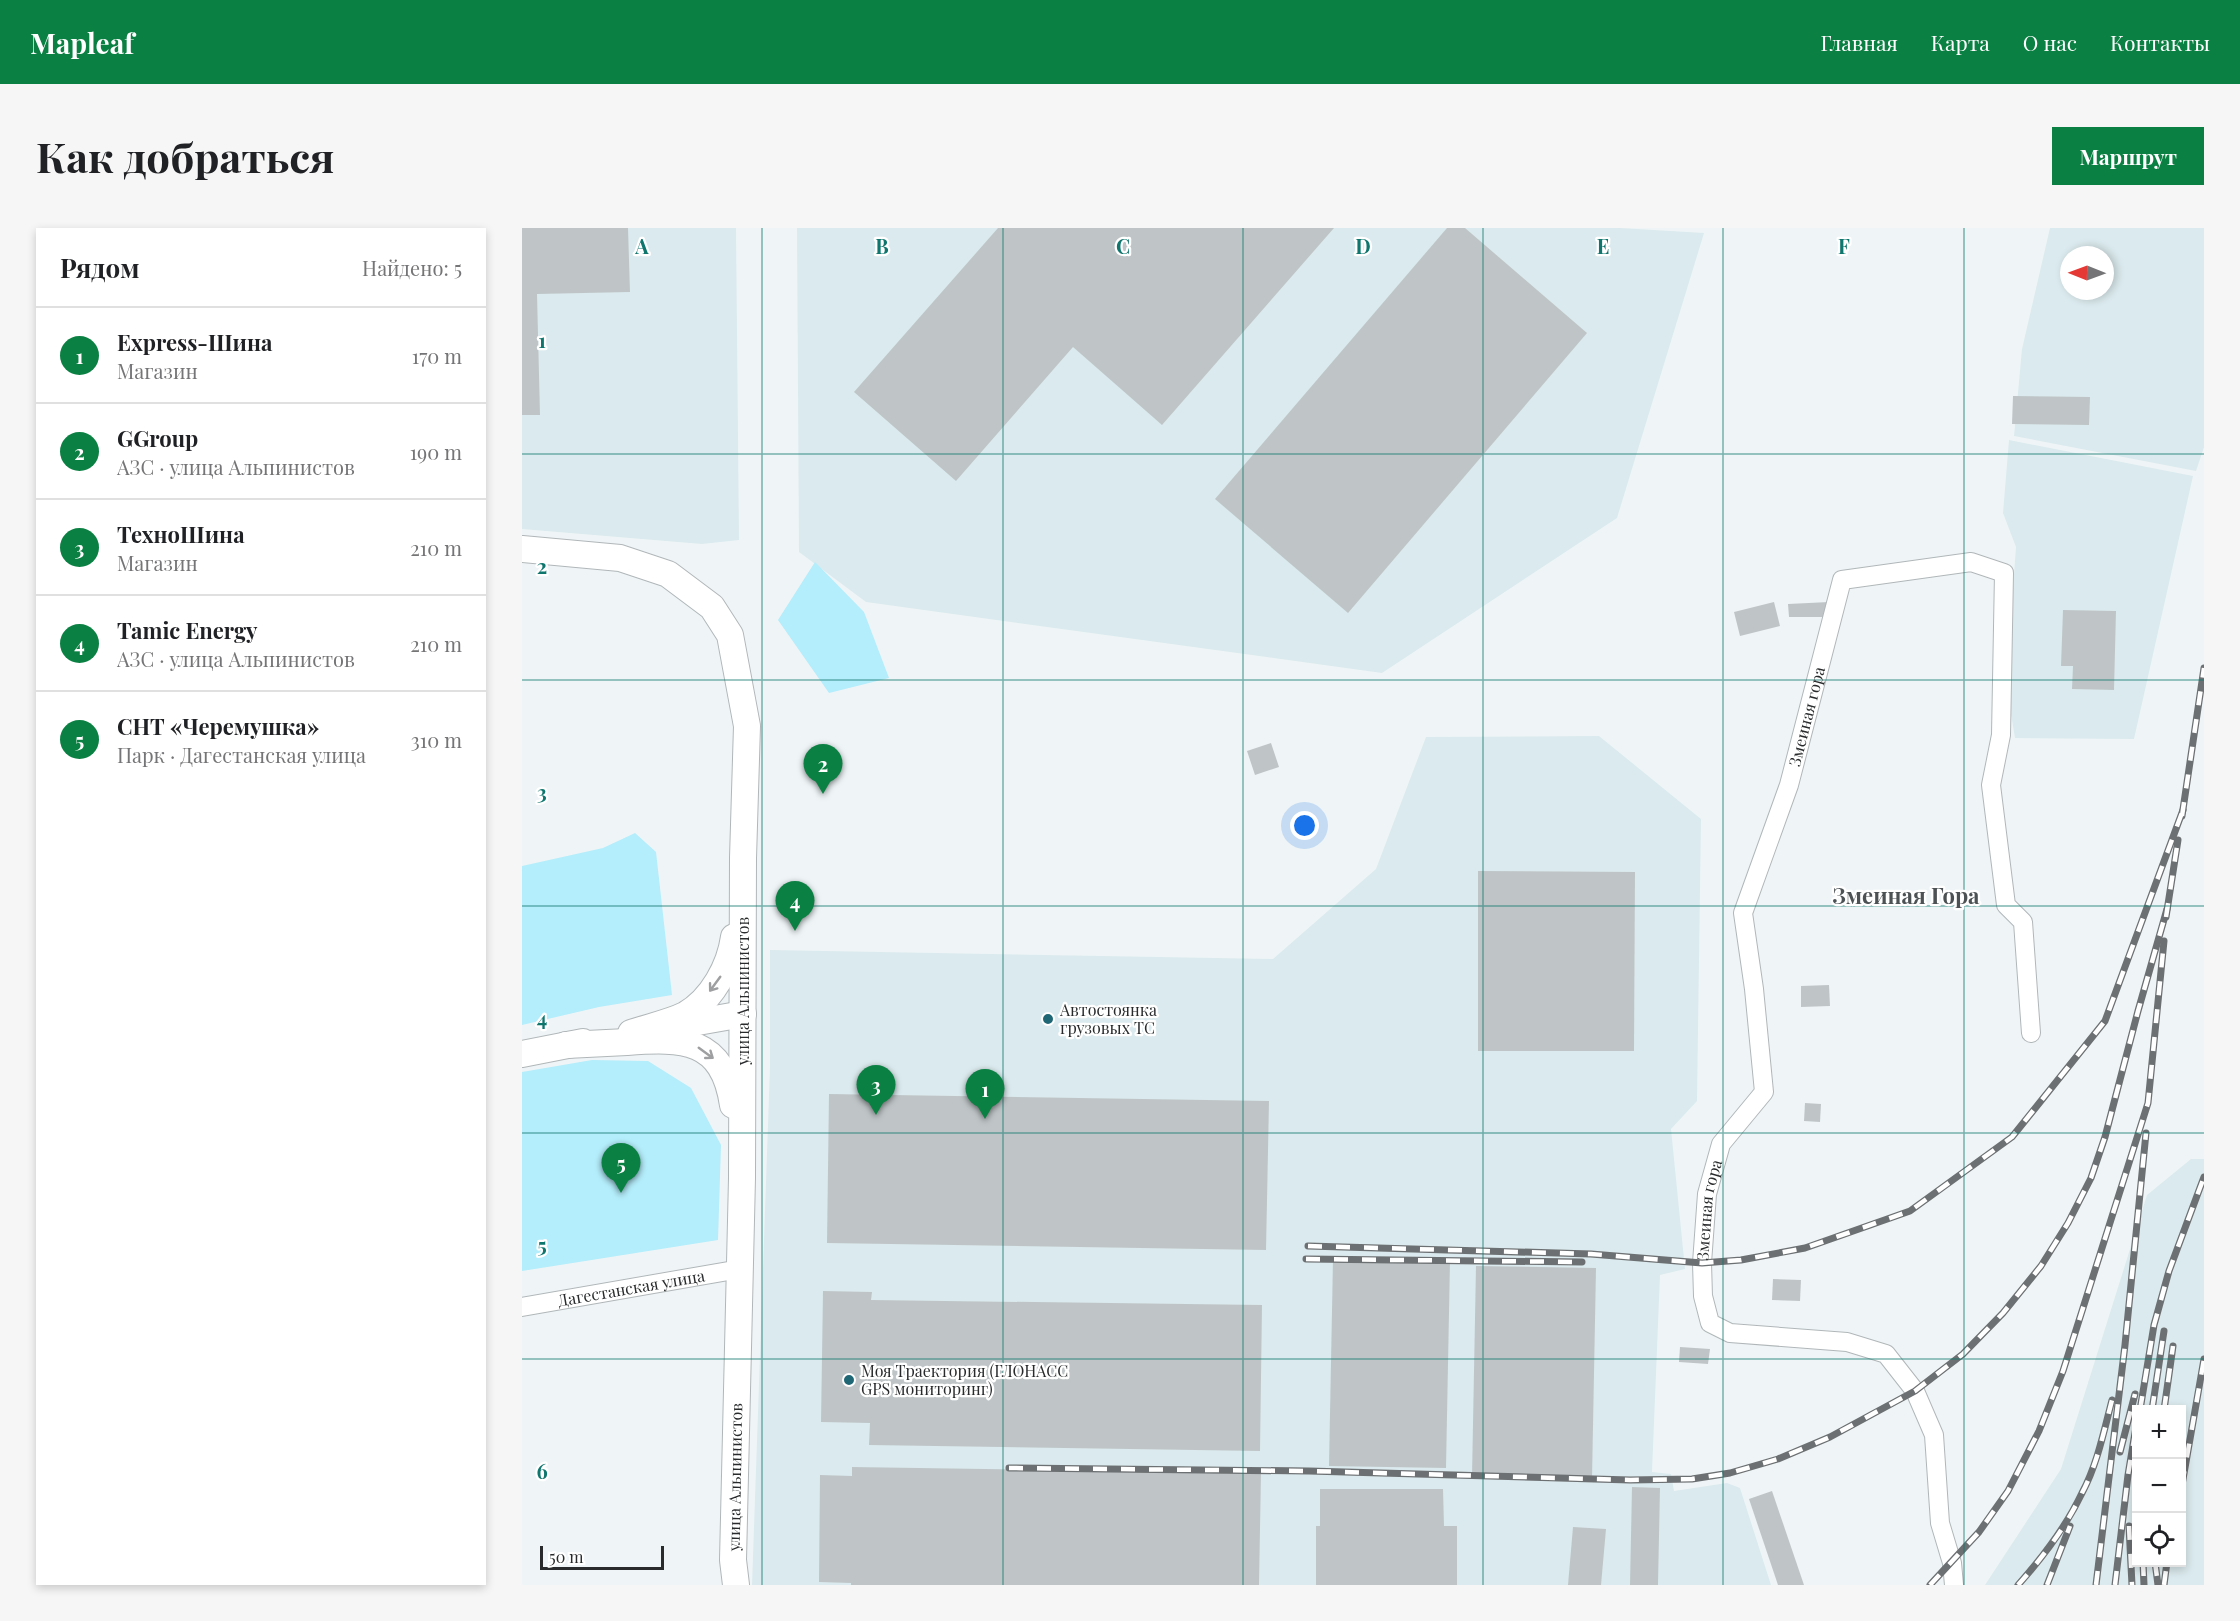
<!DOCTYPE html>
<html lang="ru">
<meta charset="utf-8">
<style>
:root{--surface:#fff;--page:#f6f6f6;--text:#202124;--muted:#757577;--line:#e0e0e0;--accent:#0b8043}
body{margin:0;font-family:"Playfair Display",serif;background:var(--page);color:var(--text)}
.controls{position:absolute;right:18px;bottom:18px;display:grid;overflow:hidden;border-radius:0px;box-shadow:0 3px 9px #0003}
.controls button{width:54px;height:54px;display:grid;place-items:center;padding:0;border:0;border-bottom:2px solid var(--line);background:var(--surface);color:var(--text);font:30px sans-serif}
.compass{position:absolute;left:1538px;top:18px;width:54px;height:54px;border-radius:50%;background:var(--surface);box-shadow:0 3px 9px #0003;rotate:271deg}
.scale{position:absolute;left:18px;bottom:15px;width:124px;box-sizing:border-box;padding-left:6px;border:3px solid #282a2b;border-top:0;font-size:16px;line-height:21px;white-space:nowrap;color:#282a2b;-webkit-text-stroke:4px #fff;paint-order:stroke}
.you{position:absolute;left:783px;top:598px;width:21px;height:21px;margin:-15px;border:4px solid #fff;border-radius:50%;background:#1a73e8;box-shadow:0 0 0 9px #1a73e833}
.badge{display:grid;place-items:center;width:39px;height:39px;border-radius:50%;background:var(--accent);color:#fff;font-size:20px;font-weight:700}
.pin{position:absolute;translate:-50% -50px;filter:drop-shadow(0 2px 3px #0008)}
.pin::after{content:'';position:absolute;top:32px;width:21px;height:18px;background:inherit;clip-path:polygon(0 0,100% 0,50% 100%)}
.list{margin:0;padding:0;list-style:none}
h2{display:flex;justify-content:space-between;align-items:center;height:78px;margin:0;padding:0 24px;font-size:26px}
h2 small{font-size:20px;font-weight:400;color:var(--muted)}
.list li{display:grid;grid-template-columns:39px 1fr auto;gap:18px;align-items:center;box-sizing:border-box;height:96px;padding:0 24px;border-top:2px solid var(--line)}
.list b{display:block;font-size:22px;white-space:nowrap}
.list p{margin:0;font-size:20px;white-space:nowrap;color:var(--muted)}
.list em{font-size:20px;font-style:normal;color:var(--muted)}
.icon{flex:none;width:33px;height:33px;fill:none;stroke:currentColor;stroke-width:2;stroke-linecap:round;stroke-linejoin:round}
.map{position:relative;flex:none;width:1682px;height:1357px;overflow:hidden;border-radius:0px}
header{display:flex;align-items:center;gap:36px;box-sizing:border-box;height:84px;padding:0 30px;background:var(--accent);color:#fff}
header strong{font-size:28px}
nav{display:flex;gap:33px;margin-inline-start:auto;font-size:21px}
.intro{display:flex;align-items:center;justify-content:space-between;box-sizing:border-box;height:144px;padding:0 36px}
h1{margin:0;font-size:42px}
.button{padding:15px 27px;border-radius:0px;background:var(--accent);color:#fff;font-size:21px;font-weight:700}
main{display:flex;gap:36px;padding:0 36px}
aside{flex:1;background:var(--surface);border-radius:0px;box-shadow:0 3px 9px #0003}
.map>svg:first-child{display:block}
.built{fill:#dbeaee;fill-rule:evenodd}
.green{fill:#b4edfb}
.building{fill:#bfc5c7}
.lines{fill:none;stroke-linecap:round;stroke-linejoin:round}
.street-casing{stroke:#b1b7b9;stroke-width:20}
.secondary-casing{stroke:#b1b7b9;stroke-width:28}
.street{stroke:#fff;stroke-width:18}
.secondary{stroke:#fff;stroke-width:26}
.rail-casing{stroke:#6d7072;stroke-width:7}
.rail{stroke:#fff;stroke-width:4.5;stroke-dasharray:14;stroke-linecap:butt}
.oneway{stroke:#9e9fa0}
.grid{fill:none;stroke:#0f766e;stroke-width:1.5;stroke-opacity:0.55}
.poi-dot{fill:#206776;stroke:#fff;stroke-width:2}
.labels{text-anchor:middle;stroke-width:4.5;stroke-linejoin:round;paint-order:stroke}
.street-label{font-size:16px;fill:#282a2b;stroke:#fff}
.poi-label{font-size:16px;fill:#282a2b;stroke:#fff;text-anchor:start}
.district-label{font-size:22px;font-weight:bold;fill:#4c5153;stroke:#fff}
.grid-label{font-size:20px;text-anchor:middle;font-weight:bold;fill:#0f766e;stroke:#fff;stroke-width:4.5;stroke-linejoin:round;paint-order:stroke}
</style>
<header>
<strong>Mapleaf</strong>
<nav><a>Главная</a><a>Карта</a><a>О нас</a><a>Контакты</a></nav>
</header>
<div class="intro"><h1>Как добраться</h1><a class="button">Маршрут</a></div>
<main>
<aside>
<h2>Рядом<small>Найдено: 5</small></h2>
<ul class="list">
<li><span class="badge">1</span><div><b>Express-Шина</b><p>Магазин</p></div><em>170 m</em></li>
<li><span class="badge">2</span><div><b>GGroup</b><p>АЗС · улица Альпинистов</p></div><em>190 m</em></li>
<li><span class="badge">3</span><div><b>ТехноШина</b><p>Магазин</p></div><em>210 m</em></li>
<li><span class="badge">4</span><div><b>Tamic Energy</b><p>АЗС · улица Альпинистов</p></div><em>210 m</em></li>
<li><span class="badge">5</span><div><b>СНТ «Черемушка»</b><p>Парк · Дагестанская улица</p></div><em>310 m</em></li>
</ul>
</aside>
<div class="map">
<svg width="1682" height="1357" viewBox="0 0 1682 1357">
<rect width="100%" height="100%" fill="#eff5f7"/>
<!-- built -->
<g class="built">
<path d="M0 0H214L217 312 180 316 0 301Z"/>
<path d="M275 0H1098L1182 5 1095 290 860 445 344 374 277 324Z"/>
<path d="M1528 0H1682V219L1674 243 1492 208 1500 121ZM1547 27H1583V63H1547Z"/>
<path d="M1487 212 1671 248 1612 511 1493 510 1484 456 1494 319 1481 285Z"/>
<path d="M1077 508 1179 591 1175 873 1149 901 1163 1041 1138 1047 1130 1244 1149 1246 1152 1263 1205 1255 1218 1260 1249 1357H230L248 839V722L751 731 854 641 904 509Z"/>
<path d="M1669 931H1682V1357H1463L1539 1241 1625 967ZM1614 1182H1660V1334H1614Z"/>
</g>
<!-- green -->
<g class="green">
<path d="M293 334 342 384 367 450 307 465 256 392Z"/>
<path d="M113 605 134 624 150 767 77 779 0 797V638L81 620Z"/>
<path d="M70 832 126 833 169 860 199 917 196 1012 0 1043V844Z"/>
</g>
<!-- building -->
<g class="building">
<path d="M0 0H106L108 64 15 66 18 187H0Z"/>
<path d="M476 0H812L640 197 551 119 434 253 332 164Z"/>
<path d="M925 0H943L1065 105 826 385 693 271Z"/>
<path d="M1491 168 1568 169 1567 197 1490 196Z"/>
<path d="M1252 374 1258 398 1218 408 1212 384Z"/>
<path d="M1307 374 1303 389H1267L1266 376Z"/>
<path d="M1541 382 1594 383 1592 462 1550 461 1551 438H1539Z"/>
<path d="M749 515 757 539 733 547 725 523Z"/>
<path d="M956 643 1113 644 1112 823H956Z"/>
<path d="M1307 757 1308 778 1279 779V758Z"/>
<path d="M307 866 747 873 744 1022 305 1015Z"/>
<path d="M1283 875 1299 876 1298 894 1282 893Z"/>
<path d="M811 1031 928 1033 924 1240 807 1238Z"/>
<path d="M954 1038 1074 1040 1070 1251 950 1248Z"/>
<path d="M1251 1051 1279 1052 1278 1073 1250 1072Z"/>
<path d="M301 1063 350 1064 349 1072 740 1077 738 1223 347 1217 348 1195 299 1194Z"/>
<path d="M1158 1119 1188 1121 1186 1136 1157 1134Z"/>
<path d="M330 1239 739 1245 737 1357H329V1355L297 1354 298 1247 330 1248Z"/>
<path d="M1110 1259 1138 1260 1136 1357H1108Z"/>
<path d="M798 1261H921L922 1298H935V1357H794V1298H798Z"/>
<path d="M1250 1263 1282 1357H1256L1227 1271Z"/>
<path d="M1051 1299 1084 1301 1079 1357H1046Z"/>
</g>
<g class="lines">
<!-- street casing -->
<g class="street-casing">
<g id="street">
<path id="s1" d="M0 1079 218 1041"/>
<path id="s2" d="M1432 1357 1430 1335 1418 1295 1412 1207 1393 1163 1364 1126 1325 1114 1208 1105 1188 1095 1181 1068 1180 1035 1185 966 1199 916 1242 864 1232 761 1221 685 1267 557 1320 352 1449 334 1482 345 1479 507 1469 557 1484 677 1501 694 1509 805"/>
</g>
</g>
<!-- secondary casing -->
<g class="secondary-casing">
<g id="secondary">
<path d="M0 321 98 330 146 346 190 379 208 407 225 498 221 630 220 950 211 1332 214 1357"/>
<path d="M153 798 221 786"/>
<path d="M109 805C126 799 147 795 163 787 190 772 208 738 212 709"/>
<path d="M44 817C64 816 85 815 105 814 161 810 201 810 211 877"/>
<path d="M0 826 61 814"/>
</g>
</g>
<!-- street -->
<use href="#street" class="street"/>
<!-- secondary -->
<use href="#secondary" class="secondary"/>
<!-- rail casing -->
<g class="rail-casing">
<g id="rail">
<path d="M1660 588 1682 440"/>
<path d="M1644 689 1656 612"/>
<path d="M786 1018 1069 1026 1180 1035 1219 1032 1283 1020 1388 983 1490 909 1583 793 1661 582"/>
<path d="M784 1031 1060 1034"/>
<path d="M1618 1182 1632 1097 1647 1043 1682 949"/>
<path d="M1630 1182 1642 1103"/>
<path d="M1642 1182 1651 1118"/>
<path d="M1598 1224 1613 1166"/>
<path d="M487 1240 787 1243 1108 1252 1170 1251 1208 1245 1256 1231 1308 1209 1393 1163 1441 1126 1481 1085 1519 1038 1546 995 1569 950 1583 909 1616 783 1645 681"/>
<path d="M1660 1257 1682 1131"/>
<path d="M1607 1298 1610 1357"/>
<path d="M1621 1334 1622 1357"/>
<path d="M1633 1334 1636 1357"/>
<path d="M1408 1357 1457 1304 1486 1263 1517 1203 1541 1143 1626 875 1642 713"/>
<path d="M1496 1357C1521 1329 1544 1299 1560 1265 1575 1237 1582 1203 1590 1172"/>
<path d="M1525 1357 1548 1298"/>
<path d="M1574 1357 1603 1117 1624 905"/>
<path d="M1593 1357 1606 1247 1614 1199"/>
<path d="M1642 1357 1645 1334"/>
</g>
</g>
<!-- rail -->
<use href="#rail" class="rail"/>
</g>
<!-- one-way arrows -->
<defs><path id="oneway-shaft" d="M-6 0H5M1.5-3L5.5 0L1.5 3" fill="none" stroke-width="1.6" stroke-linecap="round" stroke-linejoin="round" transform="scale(1.5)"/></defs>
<g class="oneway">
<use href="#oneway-shaft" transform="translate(193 756) rotate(126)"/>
<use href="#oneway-shaft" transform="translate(184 825) rotate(36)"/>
</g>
<!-- grid -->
<path class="grid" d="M240 0V1357M481 0V1357M721 0V1357M961 0V1357M1201 0V1357M1442 0V1357M0 226H1682M0 452H1682M0 678H1682M0 905H1682M0 1131H1682"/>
<!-- markers -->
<g class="poi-dot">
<circle cx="526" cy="791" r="6"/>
<circle cx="327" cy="1152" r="6"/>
</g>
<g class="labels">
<!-- street labels -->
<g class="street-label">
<text dy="6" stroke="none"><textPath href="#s2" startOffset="1064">Змеиная гора</textPath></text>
<text transform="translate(221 763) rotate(-90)" y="6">улица Альпинистов</text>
<text dy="6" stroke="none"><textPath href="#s2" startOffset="542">Змеиная гора</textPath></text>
<text dy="6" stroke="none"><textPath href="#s1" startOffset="111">Дагестанская улица</textPath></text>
<text transform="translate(213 1249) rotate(-89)" y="6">улица Альпинистов</text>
</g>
<!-- poi labels -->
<g class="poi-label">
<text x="538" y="788">Автостоянка<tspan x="538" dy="18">грузовых ТС</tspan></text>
<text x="339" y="1149">Моя Траектория (ГЛОНАСС<tspan x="339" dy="18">GPS мониторинг)</tspan></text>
</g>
<!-- district labels -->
<g class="district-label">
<text x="1384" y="676">Змеиная Гора</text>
</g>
</g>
<g class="grid-label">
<text x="120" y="26">A</text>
<text x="360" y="26">B</text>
<text x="601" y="26">C</text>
<text x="841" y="26">D</text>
<text x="1081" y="26">E</text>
<text x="1322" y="26">F</text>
<text x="20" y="120">1</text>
<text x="20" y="346">2</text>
<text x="20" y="572">3</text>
<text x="20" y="798">4</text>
<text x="20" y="1025">5</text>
<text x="20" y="1251">6</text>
</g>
</svg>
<div class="controls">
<button>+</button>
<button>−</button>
<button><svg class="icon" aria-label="locate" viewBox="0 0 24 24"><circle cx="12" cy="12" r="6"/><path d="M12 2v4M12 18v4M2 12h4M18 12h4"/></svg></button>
</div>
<svg class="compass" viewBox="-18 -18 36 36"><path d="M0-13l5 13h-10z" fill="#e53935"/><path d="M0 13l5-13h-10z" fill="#757577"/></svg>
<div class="scale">50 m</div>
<div class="you"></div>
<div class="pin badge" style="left:463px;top:891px">1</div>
<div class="pin badge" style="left:301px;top:566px">2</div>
<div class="pin badge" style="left:354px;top:887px">3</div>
<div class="pin badge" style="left:273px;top:703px">4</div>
<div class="pin badge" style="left:99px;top:965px">5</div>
</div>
</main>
